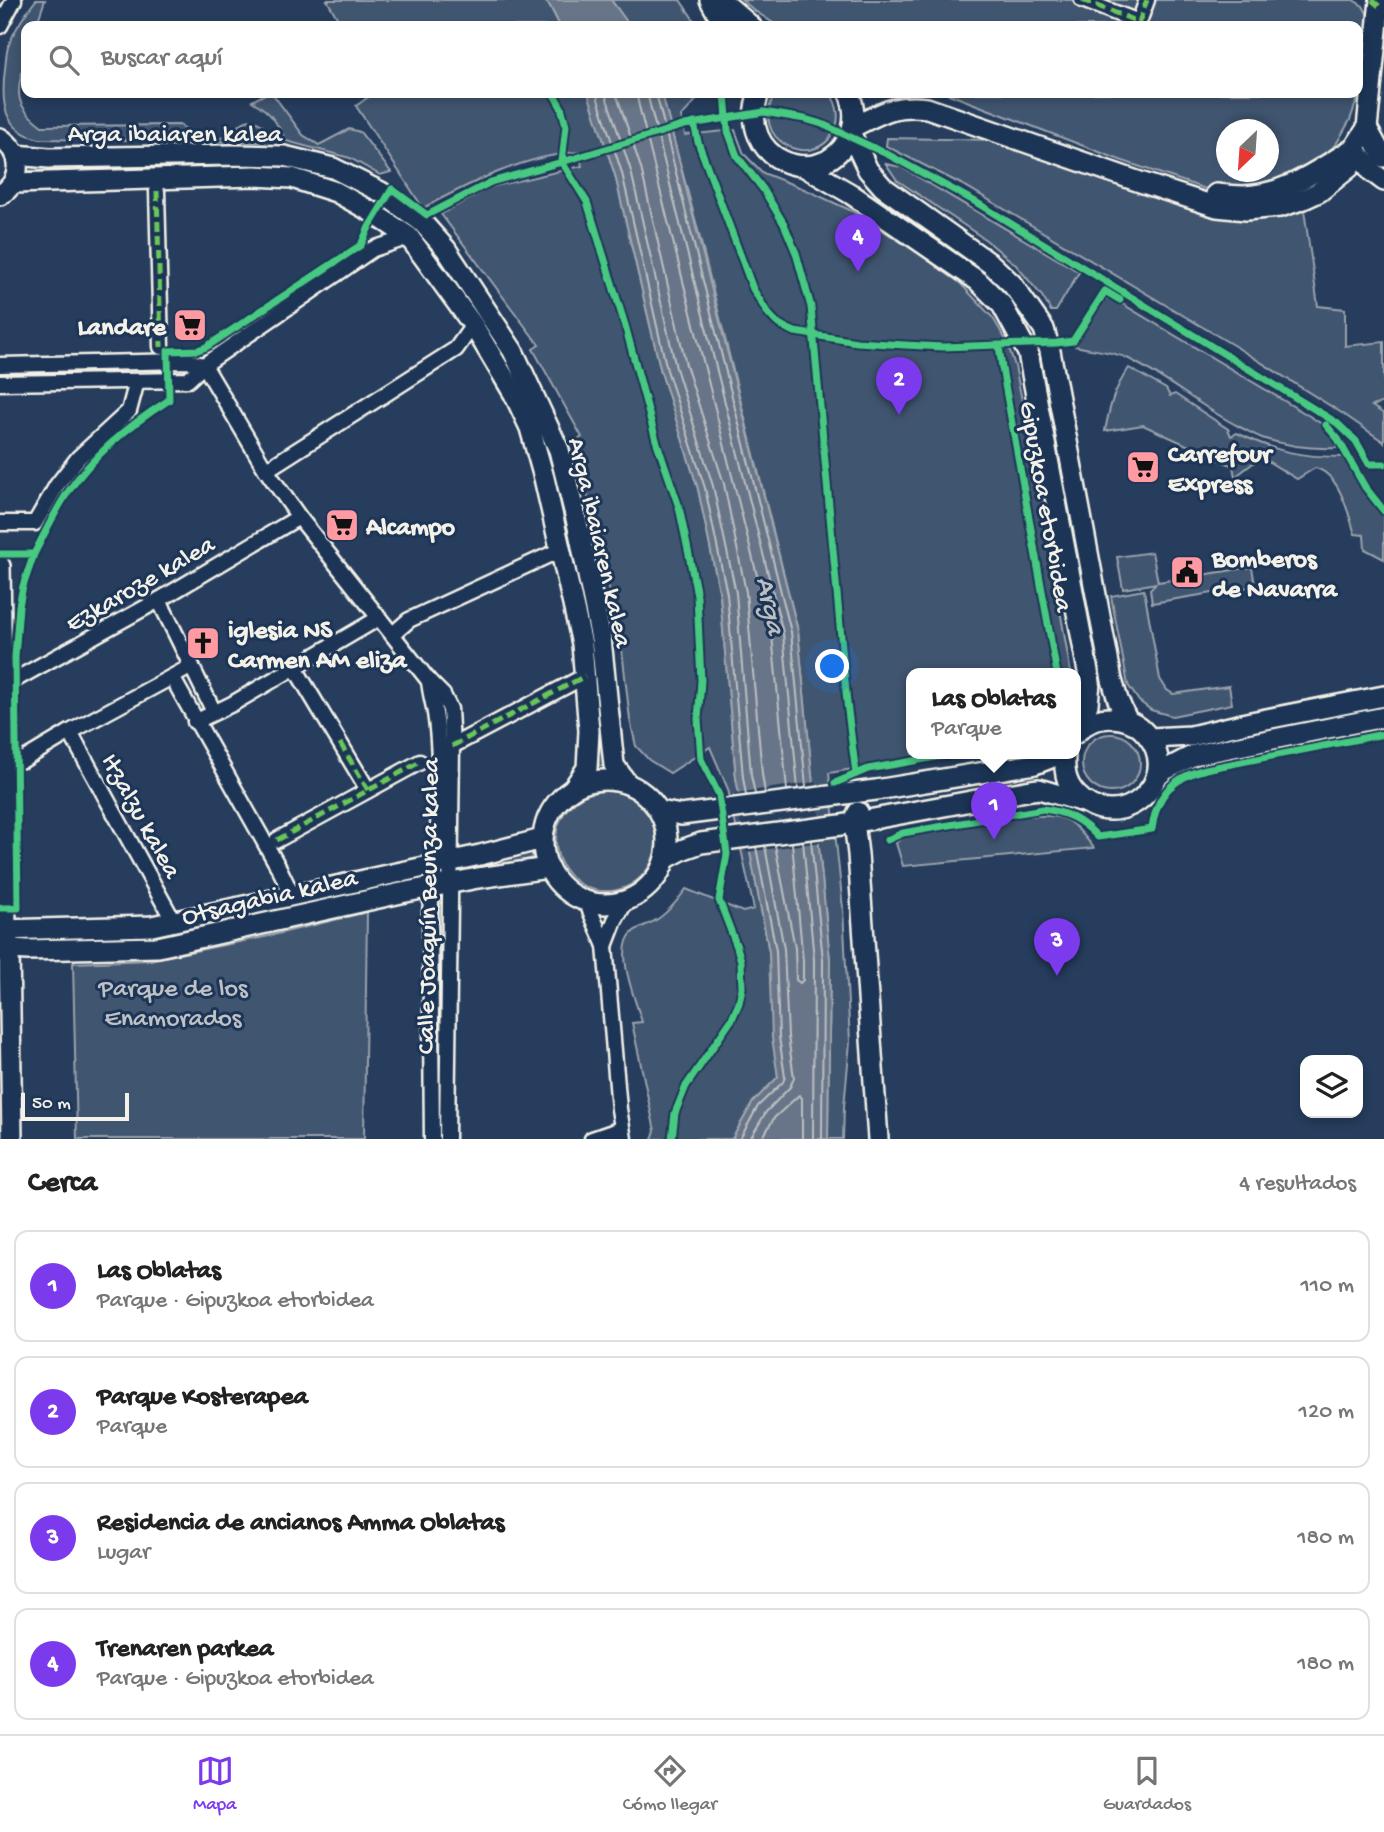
<!DOCTYPE html>
<html lang="es">
<meta charset="utf-8">
<style>
:root{--surface:#fff;--page:#f2f2f2;--text:#222;--muted:#767676;--line:#e0e0e0;--accent:#7c3aed}
body{margin:0;font-family:"Gochi Hand",sans-serif;background:var(--page);color:var(--text)}
.controls{position:absolute;right:21px;bottom:21px;display:grid;overflow:hidden;border-radius:14px;box-shadow:0 4px 10px #0003}
.controls button{width:63px;height:63px;display:grid;place-items:center;padding:0;border:0;border-bottom:2px solid var(--line);background:var(--surface);color:var(--text);font:35px sans-serif}
.compass{position:absolute;left:1216px;top:119px;width:63px;height:63px;border-radius:50%;background:var(--surface);box-shadow:0 4px 10px #0003;rotate:205deg}
.scale{position:absolute;left:21px;bottom:18px;width:108px;box-sizing:border-box;padding-left:7px;border:4px solid #f4f1e8;border-top:0;font-size:19px;line-height:24px;white-space:nowrap;color:#f4f1e8;-webkit-text-stroke:5px #1d3557;paint-order:stroke}
.you{position:absolute;left:833px;top:667px;width:24px;height:24px;margin:-18px;border:5px solid #fff;border-radius:50%;background:#1a73e8;box-shadow:0 0 0 10px #1a73e833}
.badge{display:grid;place-items:center;width:46px;height:46px;border-radius:50%;background:var(--accent);color:#fff;font-size:23px;font-weight:700}
.pin{position:absolute;translate:-50% -58px;filter:drop-shadow(0 2px 4px #0008)}
.pin::after{content:'';position:absolute;top:37px;width:24px;height:21px;background:inherit;clip-path:polygon(0 0,100% 0,50% 100%)}
.popup{position:absolute;left:906px;top:668px;width:175px;height:91px;box-sizing:border-box;display:grid;place-content:center;border-radius:14px;background:var(--surface);filter:drop-shadow(0 2px 5px #0005);font-size:23px;white-space:nowrap;color:var(--muted)}
.popup b{font-size:26px;color:var(--text)}
.popup::after{content:'';position:absolute;left:50%;top:100%;margin-left:-14px;border:14px solid transparent;border-top-color:var(--surface)}
.list{margin:0;padding:0;list-style:none}
h2{display:flex;justify-content:space-between;align-items:center;height:91px;margin:0;padding:0 28px;font-size:30px}
h2 small{font-size:23px;font-weight:400;color:var(--muted)}
.list li{display:grid;grid-template-columns:46px 1fr auto;gap:21px;align-items:center;box-sizing:border-box;height:112px;margin:0 14px 14px;padding:0 14px;border:2px solid var(--line);border-radius:14px}
.list b{display:block;font-size:26px;white-space:nowrap}
.list p{margin:0;font-size:23px;white-space:nowrap;color:var(--muted)}
.list em{font-size:23px;font-style:normal;color:var(--muted)}
.icon{flex:none;width:38px;height:38px;fill:none;stroke:currentColor;stroke-width:2;stroke-linecap:round;stroke-linejoin:round}
.map{position:relative;flex:none;width:1384px;height:1139px;overflow:hidden}
.search{position:absolute;background:var(--surface);box-shadow:0 4px 10px #0003;left:21px;right:21px;top:21px;height:77px;display:flex;align-items:center;gap:18px;box-sizing:border-box;padding:0 24px;border-radius:14px;color:var(--muted);font-size:26px}
.sheet{height:595px;background:var(--surface)}
nav{display:flex;justify-content:space-around;align-items:center;box-sizing:border-box;height:98px;border-top:2px solid var(--line);background:var(--surface);font-size:19px;color:var(--muted)}
nav a{display:grid;justify-items:center;gap:4px}
nav .on{color:var(--accent)}
.map>svg:first-child{display:block}
.green{fill:#40546f;stroke:#9aa2ac;stroke-width:2;fill-rule:evenodd}
.water{fill:#677588;stroke:#9fa7ae;stroke-width:2}
.pier{fill:#263d5d}
.lines{fill:none;stroke-linecap:round;stroke-linejoin:round}
.shore{stroke:#bcbfc2;stroke-width:2}
.street-casing{stroke:#f4f1e8;stroke-width:19}
.secondary-casing{stroke:#f4f1e8;stroke-width:24}
.street{stroke:#1d3557;stroke-width:14}
.secondary{stroke:#1d3557;stroke-width:19}
.quiet{stroke:#6ac65a;stroke-width:5;stroke-dasharray:10 5;stroke-linecap:butt}
.cycleway-casing{stroke:#1d3557;stroke-width:11}
.cycleway{stroke:#46c982;stroke-width:7}
.labels{text-anchor:middle;stroke-width:6;stroke-linejoin:round;paint-order:stroke}
.street-label{font-size:26px;fill:#f4f1e8;stroke:#1d3557}
.poi-label{font-size:26px;font-weight:bold;fill:#f4f1e8;stroke:#1d3557;text-anchor:start}
.park-label{font-size:26px;fill:#bec2c4;stroke:#1d3557}
.water-label{font-size:28px;font-style:italic;fill:#bcbfc2;stroke:#1d3557}
</style>
<div class="map">
<svg width="1384" height="1139" viewBox="0 0 1384 1139">
<rect width="100%" height="100%" fill="#263d5d"/>
<filter id="ink" filterUnits="userSpaceOnUse"><feTurbulence type="fractalNoise" baseFrequency=".0143" numOctaves="2"/><feDisplacementMap in="SourceGraphic" scale="14" xChannelSelector="R" yChannelSelector="G"/><feConvolveMatrix kernelMatrix="1 2 1 2 8 2 1 2 1" color-interpolation-filters="sRGB"/></filter>
<g filter="url(#ink)">
<!-- green -->
<g class="green">
<path d="M36 0H45L36 26H26C26 35 28 45 26 54 19 89 9 102 42 126L180 125C192 135 205 141 221 138 237 134 241 113 259 123 265 127 268 130 271 135L266 142 40 139C2 131 1 101 5 69 6 62 6 54 8 47 14 30 25 14 36 0Z"/>
<path d="M327 0H544L550 6 560 26H342Z"/>
<path d="M611 0H680L698 26H630Z"/>
<path d="M742 0H1353L1363 6 1368 15 1357 100 1350 120 1338 141 1319 164 1246 193 1206 189 1120 160 946 93H1358V26H778L755 11ZM1226 130H1268V172H1226Z"/>
<path d="M267 93H272L303 135 319 145 349 129 360 132 391 172 380 175 350 158 286 141C276 121 272 113 252 101Z"/>
<path d="M374 93H588L615 175 661 372 698 489 720 595 736 778 769 952 778 1077 753 1102 732 1139H652L655 1131 632 1023 642 1022C636 1001 614 951 632 933 637 927 649 925 656 920 668 913 678 900 686 889L743 912 754 909 728 789 710 747 670 773 649 760 636 746 630 720 621 641 575 441 582 437 533 349 539 345 441 214 491 187 582 166 579 152C526 155 470 183 423 208L356 106Z"/>
<path d="M661 93H700L698 98 681 117 685 135 735 130 744 154 763 173 804 189 852 211 915 251 960 283 993 318 1007 342 1015 366 1035 464 1071 674H912V754H939L829 773 843 909 850 1042 844 1107 843 1139H828L830 960 798 631 697 226Z"/>
<path d="M776 93H830C837 104 841 116 835 129 816 174 745 140 776 93Z"/>
<path d="M887 138 999 140 1234 217C1259 220 1280 217 1304 210L1318 306 1345 309V346L1384 342V402L1372 406 1384 414V442L1345 415 1238 348 967 187 886 146Z"/>
<path d="M244 160 297 165 356 185 426 236 505 350 553 457 595 640 606 766H599L587 642 528 412 386 211C344 184 316 173 266 168L27 171 28 161Z"/>
<path d="M886 164 901 167 1079 272 1056 311H1051L1042 296 1016 265 986 240 897 180Z"/>
<path d="M1109 298 1114 299 1311 417C1324 425 1335 433 1337 448 1311 449 1286 446 1262 438 1254 435 1246 430 1238 426 1199 406 1166 377 1127 358 1111 351 1092 350 1075 346L1100 304 1105 299Z"/>
<path d="M1129 368 1166 389 1170 396 1175 394 1228 429 1231 436 1237 433C1277 452 1300 457 1344 457L1357 481 1384 517V559L1365 549 1364 535 1355 534C1348 513 1340 474 1315 468L1297 479 1261 457 1235 477 1233 466 1143 425 1105 431C1110 405 1114 389 1129 368Z"/>
<path d="M1152 552 1158 582 1252 567 1255 586 1152 603 1150 589 1156 583 1123 589 1117 557Z"/>
<path d="M1144 590 1160 679 1167 690 1173 694 1229 686 1232 704 1172 716 1151 710 1139 701 1128 685 1111 596Z"/>
<circle cx="1111" cy="763" r="29"/>
<circle cx="606" cy="841" r="50"/>
<path d="M1024 816C1065 815 1068 815 1094 848L903 866 896 843 903 837Z"/>
<path d="M531 852 533 858 470 873 469 867Z"/>
<path d="M413 878 414 884 154 941 24 943 23 936Z"/>
<path d="M444 903 443 1139H436L439 904Z"/>
<path d="M367 912 364 1139H77L73 963 150 960 269 936Z"/>
</g>
<!-- water -->
<g class="water">
<path d="M544 0H611L630 26H560L550 6Z"/>
<path d="M588 93H662L798 631 830 960 828 1139H732L753 1102 778 1077 772 1038 769 952 736 778 720 595 698 489 661 372 615 175Z"/>
</g>
<!-- pier -->
<g class="pier">
<path d="M674 124 676 131 605 153 602 146Z"/>
<path d="M816 782 822 842 746 852 735 793Z"/>
</g>
<g class="lines">
<!-- shore -->
<g class="shore">
<path d="M596 93 622 173 667 370 705 488 727 594 743 777 746 795"/>
<path d="M605 93 631 171 676 368 713 486 736 593 751 775 755 794"/>
<path d="M616 93 641 168 686 365 724 484 746 592 762 774 765 793"/>
<path d="M637 93 638 102 772 635 787 790"/>
<path d="M647 93 783 633 798 789"/>
<path d="M656 93 791 632 806 787"/>
<path d="M811 840 823 960 822 1139"/>
<path d="M803 841 814 960 813 1139"/>
<path d="M775 845 795 948 796 980 800 983 803 980V961L792 843"/>
<path d="M740 1139 758 1106 783 1082 785 1077 779 1037 776 951 756 847"/>
<path d="M750 1139 766 1112 790 1087 794 1078 788 1036 784 949 765 846"/>
<path d="M762 1139 774 1118 799 1095 802 1098V1139"/>
</g>
<!-- street casing -->
<g class="street-casing">
<g id="street">
<path d="M1082 0 1139 22 1147 0"/>
<path d="M0 26 14 0"/>
<path d="M157 191 161 347"/>
<path d="M0 365 187 361 204 365"/>
<path d="M204 365 266 470 299 517 429 681 443 695 450 709 452 746 447 1139"/>
<path d="M0 383 188 380 204 365 373 249 409 237"/>
<path d="M266 470 456 349 473 325"/>
<path d="M0 523H35L57 485 78 458 129 411 137 381"/>
<path d="M159 600 214 712"/>
<path d="M393 634 409 620 560 550"/>
<path d="M295 668 368 790"/>
<path d="M172 677 280 870 292 895"/>
<path d="M429 681C430 692 433 702 435 713 441 751 439 793 438 832 437 859 432 885 430 913L432 1139"/>
<path d="M2 687 159 600 299 517"/>
<path d="M195 722 232 704 379 618"/>
<path d="M70 732 174 922"/>
<path d="M452 746 585 676"/>
<path d="M3 764 23 760 70 732 192 666"/>
<path d="M277 840 420 762"/>
<path d="M586 901 605 946 619 1109 624 1139"/>
<path d="M605 946 615 920 626 901"/>
<path d="M592 1139 621 1129"/>
</g>
</g>
<!-- secondary casing -->
<g class="secondary-casing">
<g id="secondary">
<path d="M710 0 724 26"/>
<path d="M721 0 751 26"/>
<path d="M759 93C734 159 819 193 848 139 856 124 855 108 849 93"/>
<path d="M853 127C882 113 893 104 927 108L1140 182 1217 207 1246 210 1280 207 1304 199 1319 192 1350 167 1354 148 1367 128 1380 0"/>
<path d="M1367 128 1383 157"/>
<path d="M851 134 868 170 883 187 991 264 1012 284 1044 329 1050 351 1112 680 1118 700 1127 720"/>
<path d="M0 138C23 152 23 181 0 195"/>
<path d="M1354 148 1372 172 1384 181"/>
<path d="M16 155 49 158 231 155 284 156 333 168 381 192 422 222 446 249 513 351 559 450 578 527 601 639 614 765 627 783"/>
<path d="M803 166 851 194 978 281 1002 305 1028 353 1090 682 1088 704 1081 727"/>
<path d="M14 183 255 176 292 178 336 192 370 211 409 237 473 325 514 394 530 428 544 478 582 644 589 731 587 768 574 787"/>
<path d="M1216 194C1225 195 1234 196 1243 196 1286 195 1319 169 1354 148"/>
<path d="M0 566 6 929 9 948 12 1139"/>
<path d="M1150 738 1191 736 1251 722 1384 696"/>
<path d="M1065 754C1064 769 1065 782 1076 794 1118 839 1185 780 1147 735 1140 726 1131 721 1120 719 1104 716 1088 720 1076 733"/>
<path d="M1156 778 1165 770 1194 755 1384 717"/>
<circle cx="605" cy="842" r="62"/>
<path d="M660 811 681 815 876 790 1035 764 1061 754"/>
<path d="M858 812 854 822 858 854 878 1139"/>
<path d="M665 859 684 849 701 843 841 825 1031 790 1039 789 1083 802"/>
<path d="M0 930 152 926 480 855 542 839"/>
<path d="M0 948 27 950 158 947 401 893 478 878 548 868"/>
</g>
</g>
<!-- street -->
<use href="#street" class="street"/>
<!-- secondary -->
<use href="#secondary" class="secondary"/>
<!-- quiet -->
<g class="quiet">
<path d="M1082 0 1139 22 1147 0"/>
<path d="M1372 0 1379 6"/>
<path d="M157 191 161 347"/>
<path d="M340 743 368 790"/>
<path d="M452 746 585 676"/>
<path d="M277 840 420 762"/>
</g>
<!-- cycleway casing -->
<g class="cycleway-casing">
<g id="cycleway">
<path d="M553 93 561 107 566 125 562 162 587 202 625 325 656 440 679 507 689 555 697 596 701 681 698 719 701 759 719 795 727 854 719 900 737 947 741 961 742 988 739 1003 732 1019 686 1086 675 1113 672 1139"/>
<path d="M725 93 728 131 737 156 763 189 784 224 796 253 811 307 847 703 856 774"/>
<path d="M694 123 698 142 753 289 767 312 776 322 786 328 795 332 857 342 905 345 943 347 1057 343 1073 341 1105 291 1120 300"/>
<path d="M999 346 1002 368 1057 674"/>
<path d="M1326 425 1338 439 1365 487 1384 511"/>
<path d="M0 554H34C45 533 55 511 68 492 94 454 131 424 169 400L168 351 198 350 206 347 361 245 369 227 392 189 427 215 491 182 562 162 685 125 764 112 805 119 822 124 887 154 974 201 1337 423 1356 441 1369 464H1384"/>
<path d="M835 783 868 769 953 754"/>
<path d="M887 840 903 833 1043 809C1067 812 1082 820 1098 837L1152 829C1156 795 1173 777 1206 769L1384 734"/>
<path d="M0 908H18L15 657 19 606 23 586 34 554"/>
</g>
</g>
<!-- cycleway -->
<use href="#cycleway" class="cycleway"/>
</g>
</g>
<!-- icons -->
<defs>
<g id="supermarket-square" transform="scale(1.75)"><rect x="-9" y="-9" width="18" height="18" rx="4" fill="#ff9aa2" stroke="#1d3557"/><path d="M-6-5.5h2.5l.6 2H6L4.5 2H-2.5L-4.4-4H-6ZM-1.5 3.2a1.3 1.3 0 1 0 .1 0ZM3 3.2a1.3 1.3 0 1 0 .1 0Z" fill="#111"/></g>
<g id="civic-square" transform="scale(1.75)"><rect x="-9" y="-9" width="18" height="18" rx="4" fill="#ff9aa2" stroke="#1d3557"/><path d="M-.6-6.5H3V-4.5H.6V-3L4-1V1h2V6H-6V1h2V-1L-.6-3ZM-1.2 2.5V6h2.4V2.5Z" fill="#111"/></g>
<g id="church-square" transform="scale(1.75)"><rect x="-9" y="-9" width="18" height="18" rx="4" fill="#ff9aa2" stroke="#1d3557"/><path d="M-1.2-6h2.4v3.5h3.3v2.4h-3.3V6h-2.4V-.1h-3.3v-2.4h3.3Z" fill="#111"/></g>
</defs>
<g fill-rule="evenodd">
<use href="#supermarket-square" x="190" y="325"/>
<use href="#supermarket-square" x="1143" y="467"/>
<use href="#supermarket-square" x="342" y="525"/>
<use href="#civic-square" x="1187" y="572"/>
<use href="#church-square" x="203" y="643"/>
</g>
<g class="labels">
<!-- street labels -->
<g class="street-label">
<text x="175" y="141">Arga ibaiaren kalea</text>
<text transform="translate(1048 506) rotate(80)" y="9">Gipuzkoa etorbidea</text>
<text transform="translate(602 542) rotate(77)" y="9">Arga ibaiaren kalea</text>
<text transform="translate(139 582) rotate(-30)" y="9">Ezkaroze kalea</text>
<text transform="translate(143 815) rotate(61)" y="9">Itzalzu kalea</text>
<text transform="translate(269 895) rotate(-13)" y="9">Otsagabia kalea</text>
<text transform="translate(426 906) rotate(-89)" y="9">Calle Joaquín Beunza kalea</text>
</g>
<!-- poi labels -->
<g class="poi-label">
<text x="166" y="334" text-anchor="end">Landare</text>
<text x="1168" y="461">Carrefour<tspan x="1168" dy="30">Express</tspan></text>
<text x="366" y="534">Alcampo</text>
<text x="1212" y="566">Bomberos<tspan x="1212" dy="30">de Navarra</tspan></text>
<text x="228" y="637">iglesia NS<tspan x="228" dy="30">Carmen AM eliza</tspan></text>
</g>
<!-- park labels -->
<g class="park-label">
<text x="173" y="995">Parque de los<tspan x="173" dy="30">Enamorados</tspan></text>
</g>
<!-- water labels -->
<g class="water-label">
<text transform="translate(773 605) rotate(78)" y="10">Arga</text>
</g>
</g>
</svg>
<div class="controls">
<button><svg class="icon" aria-label="layers" viewBox="0 0 24 24"><path d="M12 4l9 5-9 5-9-5zM3 14l9 5 9-5"/></svg></button>
</div>
<svg class="compass" viewBox="-18 -18 36 36"><path d="M0-13l5 13h-10z" fill="#e53935"/><path d="M0 13l5-13h-10z" fill="#767676"/></svg>
<div class="scale">50 m</div>
<div class="you"></div>
<div class="pin badge" style="left:994px;top:840px">1</div>
<div class="popup"><b>Las Oblatas</b>Parque</div>
<div class="pin badge" style="left:899px;top:415px">2</div>
<div class="pin badge" style="left:1057px;top:976px">3</div>
<div class="pin badge" style="left:858px;top:272px">4</div>
<div class="search"><svg class="icon" aria-label="search" viewBox="0 0 24 24"><circle cx="10" cy="10" r="6"/><path d="M15 15l6 6"/></svg>Buscar aquí</div>
</div>
<section class="sheet">
<h2>Cerca<small>4 resultados</small></h2>
<ul class="list">
<li><span class="badge">1</span><div><b>Las Oblatas</b><p>Parque · Gipuzkoa etorbidea</p></div><em>110 m</em></li>
<li><span class="badge">2</span><div><b>Parque Kosterapea</b><p>Parque</p></div><em>120 m</em></li>
<li><span class="badge">3</span><div><b>Residencia de ancianos Amma Oblatas</b><p>Lugar</p></div><em>180 m</em></li>
<li><span class="badge">4</span><div><b>Trenaren parkea</b><p>Parque · Gipuzkoa etorbidea</p></div><em>180 m</em></li>
</ul>
</section>
<nav>
<a class="on"><svg class="icon" aria-label="map" viewBox="0 0 24 24"><path d="M3 6l6-2 6 2 6-2v14l-6 2-6-2-6 2zM9 4v14M15 6v14"/></svg>Mapa</a>
<a><svg class="icon" aria-label="directions" viewBox="0 0 24 24"><path d="M12 3l9 9-9 9-9-9zM9 14v-3h6M13 9l2 2-2 2"/></svg>Cómo llegar</a>
<a><svg class="icon" aria-label="saved" viewBox="0 0 24 24"><path d="M7 4h10v16l-5-4-5 4z"/></svg>Guardados</a>
</nav>
